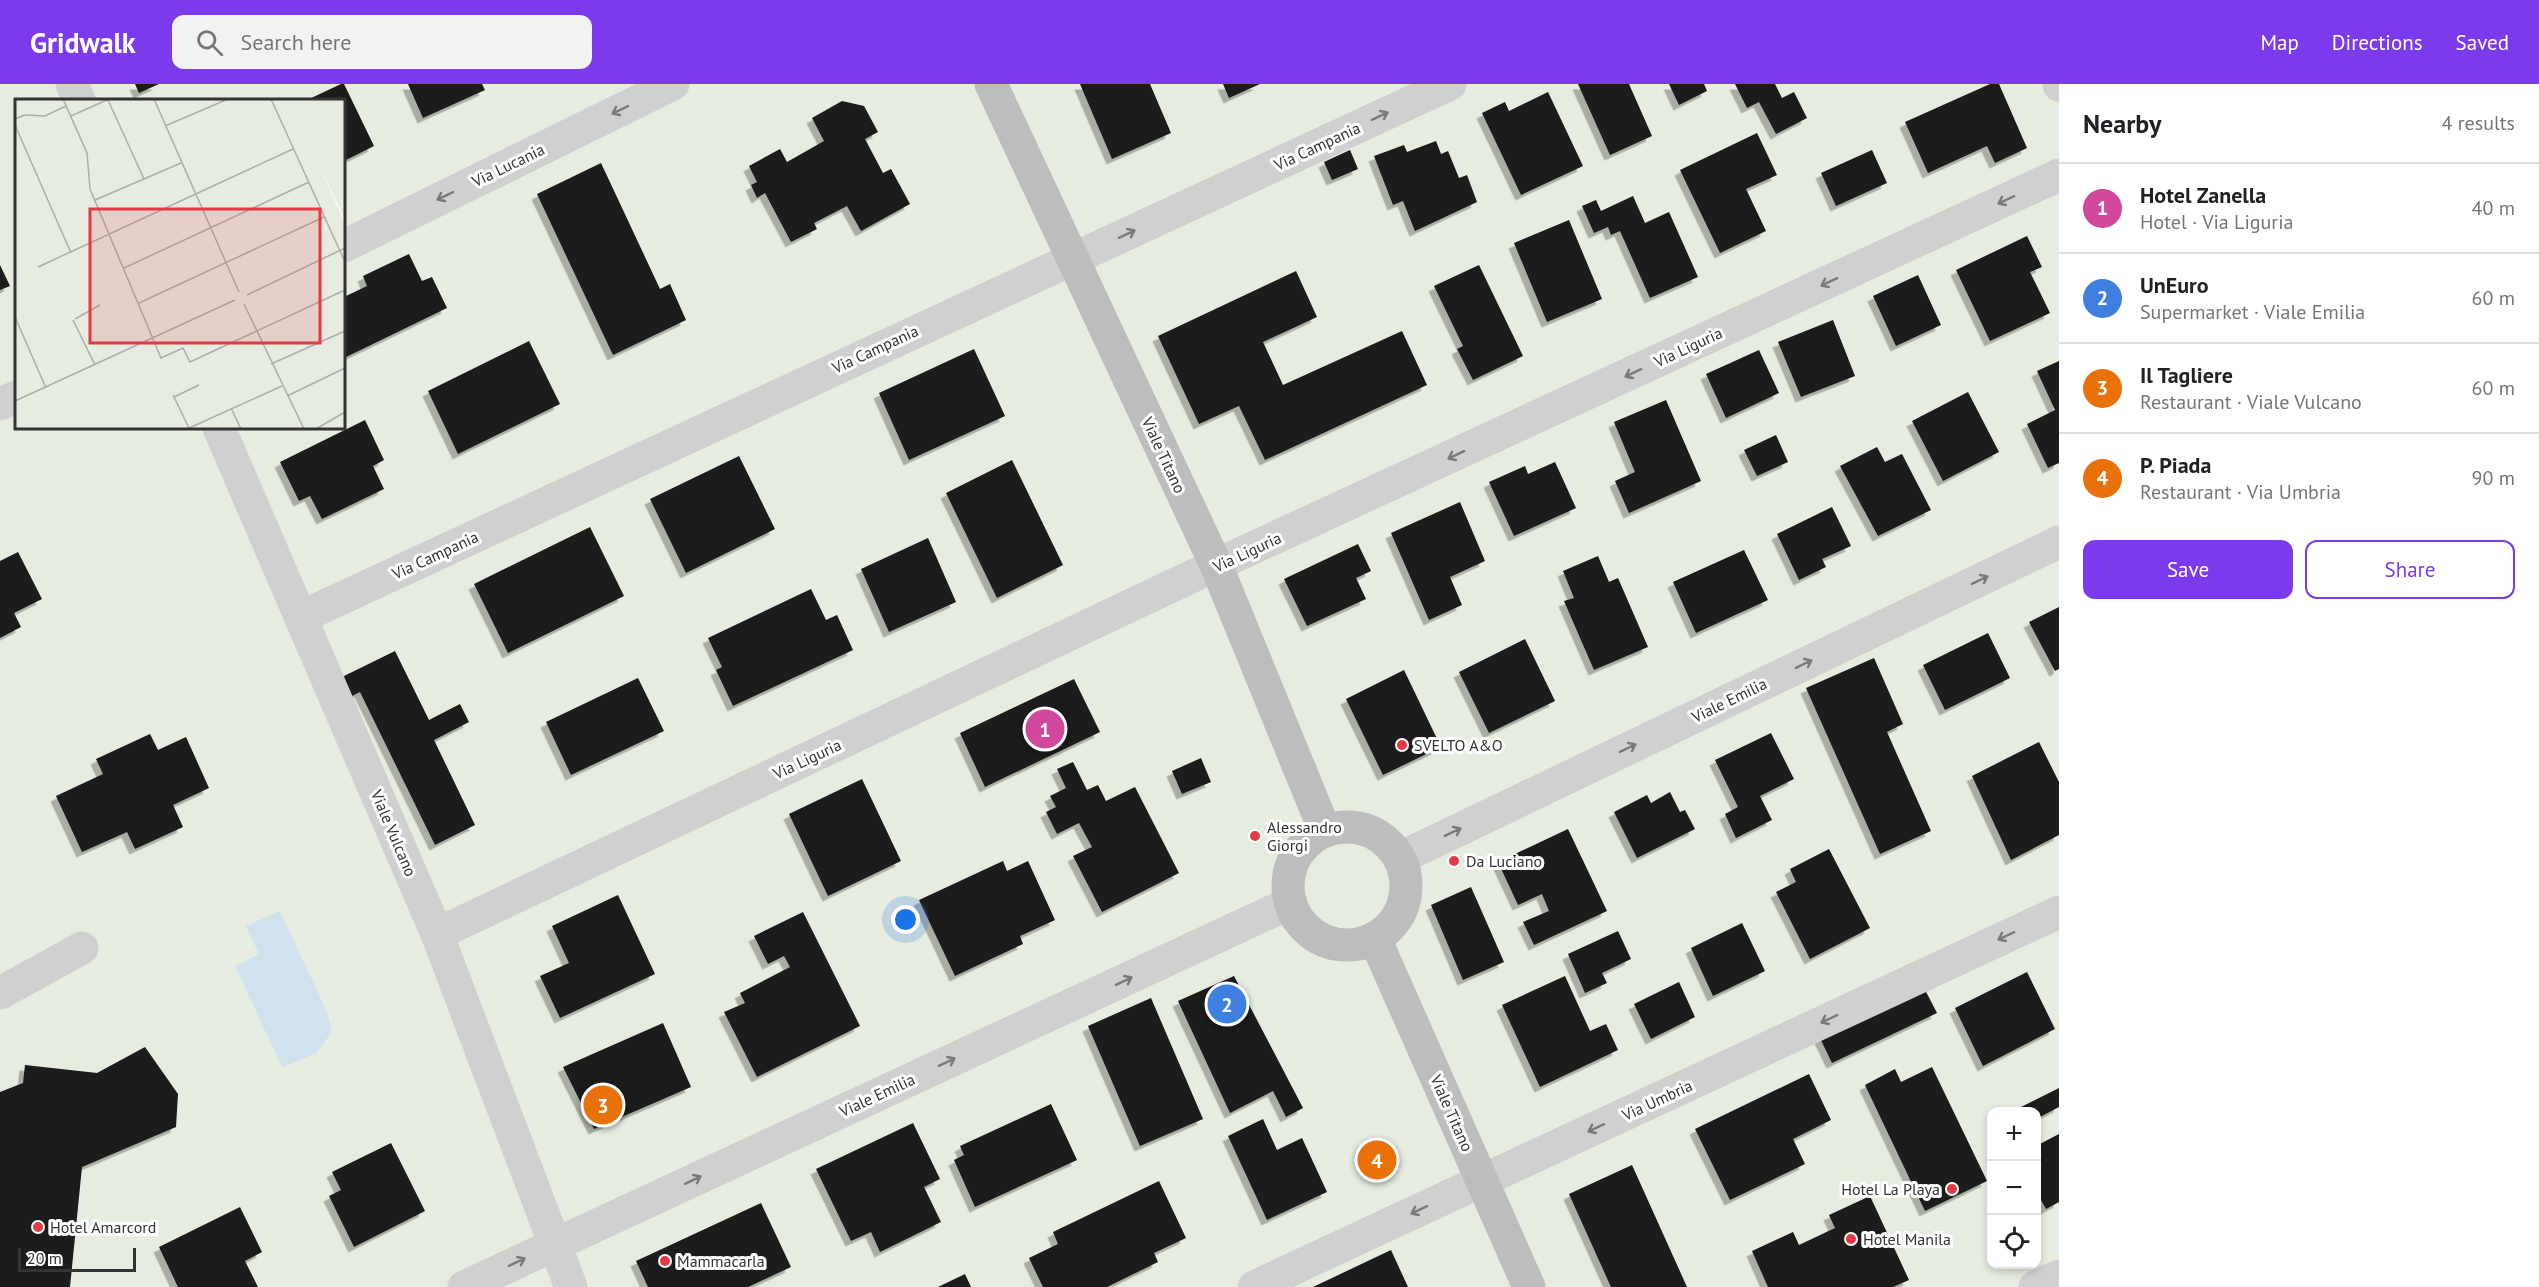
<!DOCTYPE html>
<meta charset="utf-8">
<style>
:root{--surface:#fff;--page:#f2f2f2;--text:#202124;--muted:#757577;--line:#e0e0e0;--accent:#7c3aed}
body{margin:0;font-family:"PT Sans",sans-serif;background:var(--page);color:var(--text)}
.controls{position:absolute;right:18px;bottom:18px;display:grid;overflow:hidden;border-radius:12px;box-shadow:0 3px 9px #0003}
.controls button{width:54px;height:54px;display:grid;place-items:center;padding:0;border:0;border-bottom:2px solid var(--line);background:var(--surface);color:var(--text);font:30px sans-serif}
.scale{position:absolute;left:18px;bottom:15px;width:118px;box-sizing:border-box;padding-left:6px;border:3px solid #333;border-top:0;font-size:16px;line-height:21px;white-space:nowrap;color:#333;-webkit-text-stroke:4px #fff;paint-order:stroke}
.you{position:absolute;left:906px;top:836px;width:21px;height:21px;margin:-15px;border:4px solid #fff;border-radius:50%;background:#1a73e8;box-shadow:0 0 0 9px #1a73e833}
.badge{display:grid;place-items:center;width:39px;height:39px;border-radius:50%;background:var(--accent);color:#fff;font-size:20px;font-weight:700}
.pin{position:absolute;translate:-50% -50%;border:3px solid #fff;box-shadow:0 2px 6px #0006}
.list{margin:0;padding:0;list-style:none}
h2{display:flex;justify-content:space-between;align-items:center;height:78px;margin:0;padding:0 24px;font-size:26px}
h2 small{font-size:20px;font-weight:400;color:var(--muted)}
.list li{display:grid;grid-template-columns:39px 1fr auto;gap:18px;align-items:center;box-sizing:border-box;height:90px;padding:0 24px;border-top:2px solid var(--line)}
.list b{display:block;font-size:22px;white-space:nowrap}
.list p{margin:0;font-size:20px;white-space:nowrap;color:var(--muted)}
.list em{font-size:20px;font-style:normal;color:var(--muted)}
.actions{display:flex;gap:12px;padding:18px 24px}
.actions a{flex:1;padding:14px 0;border:2px solid var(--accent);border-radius:12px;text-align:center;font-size:21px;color:var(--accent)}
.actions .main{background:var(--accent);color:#fff}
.icon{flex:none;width:33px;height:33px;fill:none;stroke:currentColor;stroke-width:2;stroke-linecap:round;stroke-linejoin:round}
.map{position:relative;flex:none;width:2059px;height:1203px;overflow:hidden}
header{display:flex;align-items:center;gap:36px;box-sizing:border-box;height:84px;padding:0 30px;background:var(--accent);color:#fff}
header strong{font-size:28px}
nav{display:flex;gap:33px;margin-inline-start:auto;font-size:21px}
.search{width:420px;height:54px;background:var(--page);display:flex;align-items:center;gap:15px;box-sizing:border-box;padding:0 21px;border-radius:12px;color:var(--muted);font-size:22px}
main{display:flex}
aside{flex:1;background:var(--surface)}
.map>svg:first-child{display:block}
.green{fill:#e6ecdf;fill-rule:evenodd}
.water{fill:#cfe2ee}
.building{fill:#1a1a1a;filter:url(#shadow)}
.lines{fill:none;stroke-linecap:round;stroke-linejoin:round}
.street{stroke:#d0d0d0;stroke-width:33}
.secondary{stroke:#bdbdbd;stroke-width:33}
.oneway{stroke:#7a7a7a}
.poi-dot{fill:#e63946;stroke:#fff;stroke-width:2}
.labels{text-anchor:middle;stroke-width:6;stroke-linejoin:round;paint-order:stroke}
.street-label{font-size:16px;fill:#333;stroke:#fff}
.poi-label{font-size:16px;fill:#333;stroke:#fff;text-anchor:start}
.inset-road{fill:none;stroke:#adadad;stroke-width:1.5}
.view{fill:#e63946;fill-opacity:0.15;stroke:#e63946;stroke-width:3}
.inset-edge{fill:none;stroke:#333;stroke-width:3}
</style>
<header>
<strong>Gridwalk</strong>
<div class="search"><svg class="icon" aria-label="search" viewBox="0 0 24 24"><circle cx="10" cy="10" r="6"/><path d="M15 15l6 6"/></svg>Search here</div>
<nav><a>Map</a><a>Directions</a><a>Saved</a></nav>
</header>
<main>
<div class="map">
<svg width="2059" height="1203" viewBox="0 0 2059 1203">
<defs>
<filter id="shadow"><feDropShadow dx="-5.5" dy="5.5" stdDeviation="0" flood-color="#0004"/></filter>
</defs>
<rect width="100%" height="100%" fill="#fff"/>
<!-- green -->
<path class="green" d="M0 0H2059V1203H0ZM16 16H344V344H16ZM1992 1028H2036V1180H1992Z"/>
<!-- water -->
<path class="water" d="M280 827 327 928 332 947 317 969 282 983 235 882 259 870 246 842Z"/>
<!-- building -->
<g class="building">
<path d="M135 0H159L139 9Z"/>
<path d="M341 0H344L374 62 344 77V16H307Z"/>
<path d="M408 0H482L485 6 423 34Z"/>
<path d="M1080 0H1150L1171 49 1112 75Z"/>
<path d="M1223 0H1260L1229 14Z"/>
<path d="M1578 0H1629L1652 52 1610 71Z"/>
<path d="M1669 0H1704L1707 7 1679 21Z"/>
<path d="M1735 0H1775L1782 14 1794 8 1807 34 1776 50 1759 18 1747 24Z"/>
<path d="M1990 0H1999L2027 64 1995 79 1987 62 1928 89 1905 38Z"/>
<path d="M1548 8 1583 82 1521 111 1482 29 1505 18 1509 27Z"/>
<path d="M842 17 864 22 878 48 865 55 883 89 891 85 910 120 861 147 847 122 814 139 817 145 791 158 765 109 757 114 751 101 757 98 749 82 780 65 787 78 824 57 812 34Z"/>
<path d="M1757 49 1777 91 1746 105 1766 147 1720 169 1680 86Z"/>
<path d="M1436 57 1441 70 1448 67 1459 94 1467 91 1477 118 1415 147 1403 117 1393 121 1374 72 1404 61 1407 68Z"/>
<path d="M1350 66 1358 85 1332 96 1324 78Z"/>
<path d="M1872 66 1887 99 1836 122 1821 89Z"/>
<path d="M601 79 660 205 670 200 686 236 613 271 537 110Z"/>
<path d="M1633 112 1645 139 1669 128 1698 193 1650 214 1620 147 1611 151 1608 143 1594 149 1582 122 1596 116 1601 127Z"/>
<path d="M1569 136 1602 215 1547 238 1514 159Z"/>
<path d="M2027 152 2042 183 2030 188 2050 229 1990 257 1956 186Z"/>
<path d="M409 170 422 197 432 193 447 224 344 274V213L367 202 363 192Z"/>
<path d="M0 181 10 202 0 206Z"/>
<path d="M1479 181 1523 272 1473 296 1457 265 1463 262 1434 202Z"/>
<path d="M1296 187 1317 233 1263 258 1283 301 1402 247 1427 301 1265 376 1239 322 1199 340 1158 252Z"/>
<path d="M1918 191 1941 241 1896 262 1873 212Z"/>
<path d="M1833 236 1855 292 1801 313 1778 258Z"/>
<path d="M529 257 560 320 458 370 428 307Z"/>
<path d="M974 265 1005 332 909 376 879 309Z"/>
<path d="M1759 266 1779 309 1726 334 1706 290Z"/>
<path d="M2059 277V379L2048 384 2027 340 2055 326 2037 287Z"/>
<path d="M1968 308 1999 368 1943 397 1912 337Z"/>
<path d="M1666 316 1701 397 1629 429 1615 397 1635 388 1614 338Z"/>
<path d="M365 336 384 376 373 382 384 405 322 435 310 412 299 417 280 378Z"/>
<path d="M1776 351 1788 378 1757 392 1744 366Z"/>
<path d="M1877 363 1885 378 1902 370 1931 426 1878 452 1840 382Z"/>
<path d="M739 372 775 445 686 489 650 415Z"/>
<path d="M1012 376 1063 481 997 514 946 409Z"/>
<path d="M1555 378 1576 424 1514 452 1489 398 1525 382 1528 390Z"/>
<path d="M1460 418 1485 477 1450 493 1462 521 1429 536 1391 449Z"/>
<path d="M1832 423 1851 462 1822 475 1826 483 1799 496 1777 450Z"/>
<path d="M590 443 624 512 508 569 474 500Z"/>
<path d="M928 454 956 518 889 548 861 485Z"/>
<path d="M1358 460 1371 487 1356 494 1366 515 1307 542 1284 495Z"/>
<path d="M1744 466 1768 516 1696 549 1673 498Z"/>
<path d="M18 468 42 515 14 529 21 543 0 554V477Z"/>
<path d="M1598 472 1609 498 1618 494 1648 563 1594 586 1564 517 1574 514 1563 487Z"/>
<path d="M811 505 826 536 837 531 853 566 733 622 716 586 722 583 708 554Z"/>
<path d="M2059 523V585L2055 587 2029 538Z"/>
<path d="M1988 549 2010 594 1945 626 1923 581Z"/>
<path d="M1525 555 1555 617 1489 649 1459 588Z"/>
<path d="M395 567 429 636 460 620 469 638 434 656 475 741 435 761 360 608 350 613 340 594Z"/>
<path d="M1874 574 1903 640 1887 648 1931 747 1880 770 1806 604Z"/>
<path d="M1404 586 1441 663 1383 691 1346 615Z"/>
<path d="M638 594 664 647 571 691 546 638Z"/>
<path d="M1074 595 1100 648 985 703 960 649Z"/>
<path d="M1771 649 1794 695 1760 712 1772 736 1736 754 1725 730 1738 723 1715 676Z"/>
<path d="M150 650 158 666 186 653 209 704 173 721 183 743 135 765 127 748 82 768 56 712 103 690 96 675Z"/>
<path d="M2039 658 2059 698V751L2011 776 1972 692Z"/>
<path d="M1201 674 1211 698 1182 710 1172 687Z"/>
<path d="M1073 678 1087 706 1098 701 1106 717 1135 703 1179 789 1102 828 1073 772 1092 763 1079 739 1057 750 1046 728 1056 723 1050 712 1066 704 1057 685Z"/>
<path d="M862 695 901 777 828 812 789 730Z"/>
<path d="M1670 708 1680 728 1685 726 1695 745 1637 774 1614 728 1647 711 1651 719Z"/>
<path d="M1568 745 1607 827 1534 861 1523 838 1549 827 1542 810 1518 821 1498 778Z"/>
<path d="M1829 765 1870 844 1810 875 1776 808 1796 798 1790 785Z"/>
<path d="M1003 777 1007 787 1028 777 1055 836 1020 852 1023 860 955 892 919 816Z"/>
<path d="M1471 803 1504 878 1463 896 1431 821Z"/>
<path d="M618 811 655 890 560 934 540 892 569 879 552 842Z"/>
<path d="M803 828 860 942 757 993 724 928 745 919 740 909 790 883 784 872 768 880 754 852Z"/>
<path d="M1742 839 1765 887 1713 912 1691 864Z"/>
<path d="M1618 847 1631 875 1602 889 1607 899 1585 909 1568 870Z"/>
<path d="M2027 888 2055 945 1983 982 1955 924Z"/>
<path d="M1234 892 1303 1024 1286 1033 1273 1007 1230 1029 1178 917Z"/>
<path d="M1565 892 1590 947 1606 940 1618 966 1540 1003 1502 921Z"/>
<path d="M1679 898 1695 933 1651 955 1634 920Z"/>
<path d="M1923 902 1937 929 1832 979 1819 952Z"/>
<path d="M1151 914 1203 1035 1140 1062 1088 942Z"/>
<path d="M663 939 691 1003 594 1045 563 983Z"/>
<path d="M145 963 178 1010 176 1043 82 1083 70 1203H0V1008L23 999 25 981 97 989Z"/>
<path d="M1932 983 1987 1097 1925 1127 1865 1001 1895 985 1901 998Z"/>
<path d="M1809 990 1831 1036 1793 1055 1805 1080 1730 1116 1695 1045Z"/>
<path d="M2059 1004V1023L2036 1035V1028H2023L2021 1023Z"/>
<path d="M1051 1020 1077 1076 975 1123 954 1076 964 1071 960 1062Z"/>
<path d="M1263 1035 1277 1066 1302 1054 1327 1108 1267 1136 1228 1052Z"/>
<path d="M913 1039 940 1095 924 1103 941 1138 880 1168 871 1148 851 1157 816 1085Z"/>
<path d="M2059 1050V1118L2046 1125 2036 1107V1062Z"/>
<path d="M391 1059 425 1127 354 1163 329 1112 341 1106 332 1088Z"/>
<path d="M1632 1081 1687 1203H1611L1569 1110Z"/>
<path d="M1159 1097 1186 1154 1154 1169 1158 1178 1107 1203H1043L1029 1174 1058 1160 1053 1148Z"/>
<path d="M1870 1112 1909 1196 1893 1203H1768L1752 1167 1793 1148 1799 1161 1835 1144 1829 1131Z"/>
<path d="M761 1119 791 1183 748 1203H648L636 1177Z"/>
<path d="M240 1123 262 1168 245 1177 258 1203H178L159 1163Z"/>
<path d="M1391 1166 1408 1203H1313Z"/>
<path d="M965 1190 971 1203H938Z"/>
</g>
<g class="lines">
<!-- street -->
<g class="street">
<path d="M72 0 79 16"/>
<path d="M2059 0V1"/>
<path d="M344 162 673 0"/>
<path d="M0 320 16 313"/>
<path d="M219 344 437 850 571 1203"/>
<path d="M301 533 1450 0"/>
<path d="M1400 774 2059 458"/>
<path d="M437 850 1216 481 2059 91"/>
<path d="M0 909 82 864"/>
<path d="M464 1203 1290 819"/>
<path d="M1254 1203 2059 828"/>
<path d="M2035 1203 2059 1192"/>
</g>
<!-- secondary -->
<g class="secondary">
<path d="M991 0 1216 481 1325 747"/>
<circle cx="1347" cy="802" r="59"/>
<path d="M1375 855 1529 1203"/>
</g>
</g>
<!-- one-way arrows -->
<defs><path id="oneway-shaft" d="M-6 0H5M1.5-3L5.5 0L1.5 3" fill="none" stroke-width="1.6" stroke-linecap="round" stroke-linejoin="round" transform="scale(1.5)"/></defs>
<g class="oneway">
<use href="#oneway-shaft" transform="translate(620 26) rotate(154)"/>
<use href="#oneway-shaft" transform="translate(1380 32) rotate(-25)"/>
<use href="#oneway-shaft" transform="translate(445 112) rotate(154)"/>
<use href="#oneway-shaft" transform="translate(2006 116) rotate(155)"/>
<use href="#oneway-shaft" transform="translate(1127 150) rotate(-25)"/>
<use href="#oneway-shaft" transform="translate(1829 198) rotate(155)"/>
<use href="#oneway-shaft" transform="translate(1633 289) rotate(155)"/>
<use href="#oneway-shaft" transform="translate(1456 371) rotate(155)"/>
<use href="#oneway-shaft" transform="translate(1980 496) rotate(-26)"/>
<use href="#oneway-shaft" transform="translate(1804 580) rotate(-26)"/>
<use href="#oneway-shaft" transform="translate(1628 664) rotate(-26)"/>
<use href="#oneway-shaft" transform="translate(1453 748) rotate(-26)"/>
<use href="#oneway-shaft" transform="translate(2006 852) rotate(155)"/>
<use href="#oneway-shaft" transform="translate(1124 897) rotate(-25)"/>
<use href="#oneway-shaft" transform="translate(1829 935) rotate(155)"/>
<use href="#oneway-shaft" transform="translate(947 978) rotate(-25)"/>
<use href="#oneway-shaft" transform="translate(1596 1044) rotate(155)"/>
<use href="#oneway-shaft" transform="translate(693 1096) rotate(-25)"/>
<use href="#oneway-shaft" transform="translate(1419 1126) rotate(155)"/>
<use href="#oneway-shaft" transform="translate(517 1178) rotate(-25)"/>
</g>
<!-- markers -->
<g class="poi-dot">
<circle cx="1402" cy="661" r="6"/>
<circle cx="1255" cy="752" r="6"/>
<circle cx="1454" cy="777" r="6"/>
<circle cx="1952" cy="1105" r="6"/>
<circle cx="38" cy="1143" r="6"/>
<circle cx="1851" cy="1155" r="6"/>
<circle cx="665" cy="1177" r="6"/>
</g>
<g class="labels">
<!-- street labels -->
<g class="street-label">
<text transform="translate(1317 62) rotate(-25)" y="6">Via Campania</text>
<text transform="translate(508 81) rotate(-26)" y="6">Via Lucania</text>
<text transform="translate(1688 263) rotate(-25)" y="6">Via Liguria</text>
<text transform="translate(875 265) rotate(-25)" y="6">Via Campania</text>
<text transform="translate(1164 371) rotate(65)" y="6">Viale Titano</text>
<text transform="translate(1247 468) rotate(-25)" y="6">Via Liguria</text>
<text transform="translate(435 471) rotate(-25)" y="6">Via Campania</text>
<text transform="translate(1729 616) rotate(-26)" y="6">Viale Emilia</text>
<text transform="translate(807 675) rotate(-25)" y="6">Via Liguria</text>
<text transform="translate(394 749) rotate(67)" y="6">Viale Vulcano</text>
<text transform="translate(877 1011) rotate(-25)" y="6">Viale Emilia</text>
<text transform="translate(1657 1016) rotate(-25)" y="6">Via Umbria</text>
<text transform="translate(1452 1029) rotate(66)" y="6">Viale Titano</text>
</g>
<!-- poi labels -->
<g class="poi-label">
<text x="1414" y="667">SVELTO A&amp;O</text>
<text x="1267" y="749">Alessandro<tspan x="1267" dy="18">Giorgi</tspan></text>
<text x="1466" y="783">Da Luciano</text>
<text x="1940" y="1111" text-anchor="end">Hotel La Playa</text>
<text x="50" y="1149">Hotel Amarcord</text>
<text x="1863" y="1161">Hotel Manila</text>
<text x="677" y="1183">Mammacarla</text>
</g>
</g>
<!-- overview -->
<g transform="translate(15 15)">
<rect width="330" height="330" fill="#fff"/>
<path d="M0 0H330V121L301 60 330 124V330H0Z" fill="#e6ecdf"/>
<path class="inset-road" d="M48 0 72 54 75 90 146 259 168 249 175 263 330 191M139 0 224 193M256 0 330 163M93 1 129 80M56 17 94 0M0 20 10 16 30 17 51 7M0 26 56 154M150 27 213 0M80 101 166 64M23 168 278 50M109 169 294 83M232 196 330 149M124 204 309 118M229 205 289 330M0 218 31 289M60 220 85 206M58 221 80 266M256 265 330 232M158 296 174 329M272 297 330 269M159 298 184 286M0 302 220 201M216 309 226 330M172 330 267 287M301 330 330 313"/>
<path class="view" d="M75 110H305V244H75Z"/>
<rect width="330" height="330" class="inset-edge"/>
</g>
</svg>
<div class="controls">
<button>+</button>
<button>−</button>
<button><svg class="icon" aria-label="locate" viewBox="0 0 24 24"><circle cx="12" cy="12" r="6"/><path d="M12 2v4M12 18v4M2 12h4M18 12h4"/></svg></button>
</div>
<div class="scale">20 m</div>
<div class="you"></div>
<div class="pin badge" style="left:1045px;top:645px;background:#d1479c">1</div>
<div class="pin badge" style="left:1227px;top:920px;background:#3f7fe0">2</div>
<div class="pin badge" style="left:603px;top:1021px;background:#e8710a">3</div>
<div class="pin badge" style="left:1377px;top:1076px;background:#e8710a">4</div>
</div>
<aside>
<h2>Nearby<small>4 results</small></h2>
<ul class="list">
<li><span class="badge" style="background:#d1479c">1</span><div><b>Hotel Zanella</b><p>Hotel · Via Liguria</p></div><em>40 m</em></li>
<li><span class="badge" style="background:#3f7fe0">2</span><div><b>UnEuro</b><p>Supermarket · Viale Emilia</p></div><em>60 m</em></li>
<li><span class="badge" style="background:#e8710a">3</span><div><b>Il Tagliere</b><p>Restaurant · Viale Vulcano</p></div><em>60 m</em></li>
<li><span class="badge" style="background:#e8710a">4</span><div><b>P. Piada</b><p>Restaurant · Via Umbria</p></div><em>90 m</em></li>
</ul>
<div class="actions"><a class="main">Save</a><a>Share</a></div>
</aside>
</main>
